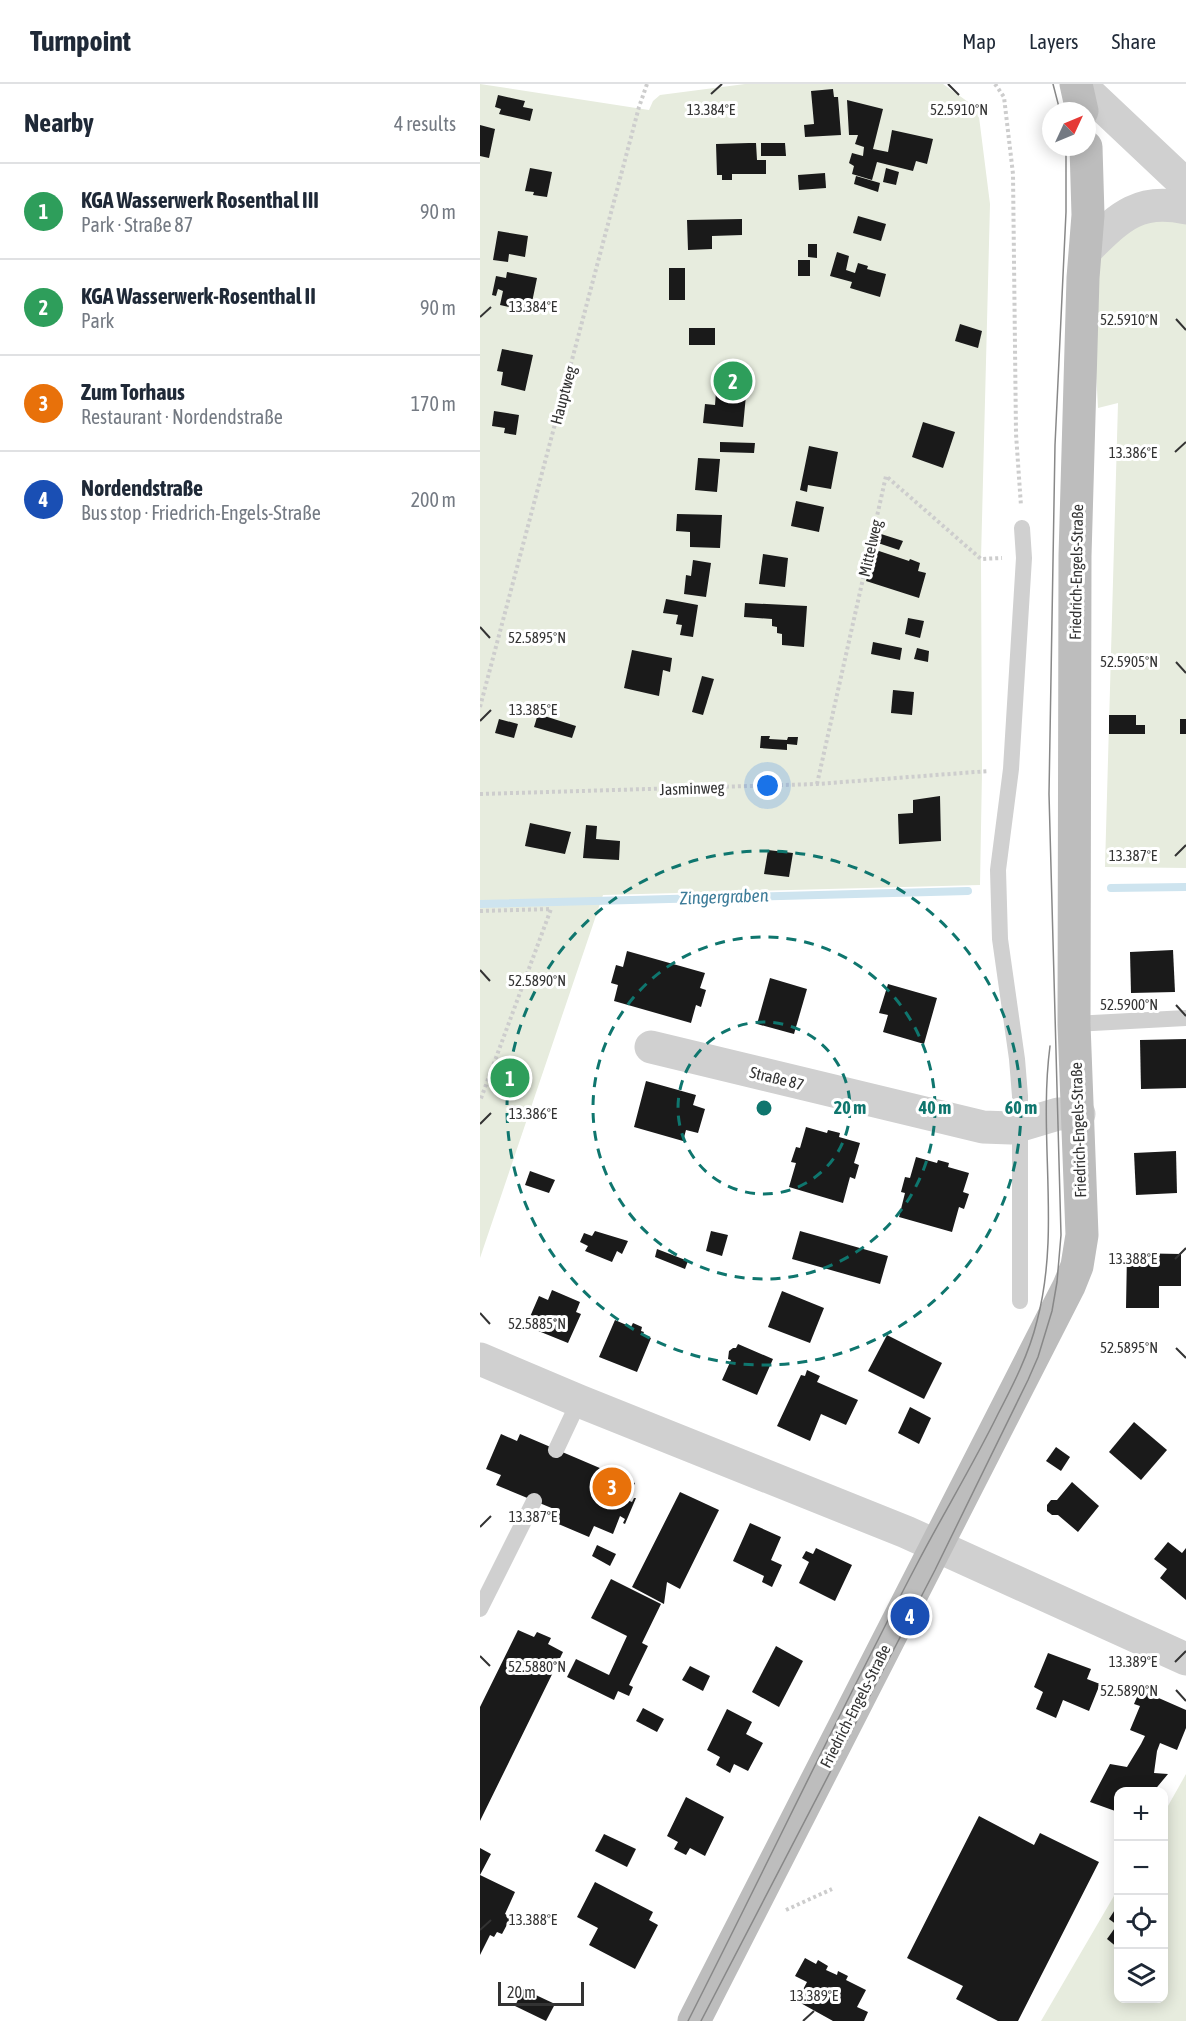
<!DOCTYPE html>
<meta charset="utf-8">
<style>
:root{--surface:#fff;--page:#f2f2f3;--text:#1f2937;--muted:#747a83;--line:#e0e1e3;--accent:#db2777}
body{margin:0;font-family:"Asap Condensed",sans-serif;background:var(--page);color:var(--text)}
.controls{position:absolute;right:18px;bottom:18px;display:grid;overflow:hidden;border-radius:12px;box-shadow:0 3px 15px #0003}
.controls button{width:54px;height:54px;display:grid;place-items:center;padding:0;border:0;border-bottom:2px solid var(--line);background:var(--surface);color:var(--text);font:30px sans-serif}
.compass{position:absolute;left:562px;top:18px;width:54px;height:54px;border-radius:50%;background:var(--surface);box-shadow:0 3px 15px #0003;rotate:46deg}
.scale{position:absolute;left:18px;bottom:15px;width:86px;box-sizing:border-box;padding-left:6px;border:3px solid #333;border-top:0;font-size:16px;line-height:21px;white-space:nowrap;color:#333;-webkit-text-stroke:4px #fff;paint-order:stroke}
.you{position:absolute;left:288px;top:702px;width:21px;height:21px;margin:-15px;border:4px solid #fff;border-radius:50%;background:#1a73e8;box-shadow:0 0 0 9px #1a73e833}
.badge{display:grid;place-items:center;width:39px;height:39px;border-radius:50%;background:var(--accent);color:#fff;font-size:20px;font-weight:700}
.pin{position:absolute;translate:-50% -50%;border:3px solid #fff;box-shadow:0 2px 6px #0006}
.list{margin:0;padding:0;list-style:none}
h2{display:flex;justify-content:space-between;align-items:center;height:78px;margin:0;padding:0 24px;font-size:26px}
h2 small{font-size:20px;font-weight:400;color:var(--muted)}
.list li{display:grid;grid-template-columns:39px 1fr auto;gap:18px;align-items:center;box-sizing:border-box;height:96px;padding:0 24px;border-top:2px solid var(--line)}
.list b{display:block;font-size:22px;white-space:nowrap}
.list p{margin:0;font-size:20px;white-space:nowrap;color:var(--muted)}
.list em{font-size:20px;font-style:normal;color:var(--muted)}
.icon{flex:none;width:33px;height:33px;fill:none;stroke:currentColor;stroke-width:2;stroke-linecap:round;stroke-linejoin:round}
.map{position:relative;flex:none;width:706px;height:1937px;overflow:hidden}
header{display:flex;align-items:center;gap:36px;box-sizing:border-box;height:84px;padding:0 30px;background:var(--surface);border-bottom:2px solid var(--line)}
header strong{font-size:28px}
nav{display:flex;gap:33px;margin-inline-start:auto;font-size:21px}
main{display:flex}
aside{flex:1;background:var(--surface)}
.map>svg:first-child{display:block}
.green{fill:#e7ecde}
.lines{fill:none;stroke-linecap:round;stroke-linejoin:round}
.stream{stroke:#cee4ef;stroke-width:8}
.building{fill:#1a1a1a}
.path{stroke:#cdcdcd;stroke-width:4;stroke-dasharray:3 3;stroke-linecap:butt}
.service{stroke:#d0d0d0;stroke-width:16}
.minor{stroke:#d0d0d0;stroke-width:33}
.tertiary{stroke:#d0d0d0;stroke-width:33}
.secondary{stroke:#bdbdbd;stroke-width:33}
.tram{stroke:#888;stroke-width:1.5}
.ticks{fill:none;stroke:#333;stroke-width:2}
.ring{fill:none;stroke:#0f766e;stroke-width:3;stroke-dasharray:10 8}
.labels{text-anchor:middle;stroke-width:6;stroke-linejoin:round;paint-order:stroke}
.street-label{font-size:16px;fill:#333;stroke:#fff}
.water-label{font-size:18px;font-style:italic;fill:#3d7c99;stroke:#fff}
.ticks-label{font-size:15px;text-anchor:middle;fill:#333;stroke:#fff;stroke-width:6;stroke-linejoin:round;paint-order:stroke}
.centre{fill:#0f766e;stroke:#fff;stroke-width:3}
.ring-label{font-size:18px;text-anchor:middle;font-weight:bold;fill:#0f766e;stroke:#fff;stroke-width:6;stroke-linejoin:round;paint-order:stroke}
</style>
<header>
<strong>Turnpoint</strong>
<nav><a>Map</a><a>Layers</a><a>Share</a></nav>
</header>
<main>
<aside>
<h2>Nearby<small>4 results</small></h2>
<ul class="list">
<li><span class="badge" style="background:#2e9e5b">1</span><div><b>KGA Wasserwerk Rosenthal III</b><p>Park · Straße 87</p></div><em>90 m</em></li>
<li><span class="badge" style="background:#2e9e5b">2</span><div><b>KGA Wasserwerk-Rosenthal II</b><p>Park</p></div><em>90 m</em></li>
<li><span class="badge" style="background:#e8710a">3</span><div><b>Zum Torhaus</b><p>Restaurant · Nordendstraße</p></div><em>170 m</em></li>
<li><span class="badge" style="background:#1a4fb4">4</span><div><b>Nordendstraße</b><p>Bus stop · Friedrich-Engels-Straße</p></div><em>200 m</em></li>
</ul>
</aside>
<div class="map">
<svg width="706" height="1937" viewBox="0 0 706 1937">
<rect width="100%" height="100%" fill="#fff"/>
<!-- green -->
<g class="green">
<path d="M0 0 169 26 173 17 180 11 265 0H463L498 25 510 120 501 475 502 688 500 801 123 811 0 1174Z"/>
<path d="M706 135V784L625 783 638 319 618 324 611 195 616 176 644 139Z"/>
<path d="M706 1690V1937H561L638 1805V1914H684V1729Z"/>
</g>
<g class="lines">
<!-- stream -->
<g class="stream">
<path d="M631 804 706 803"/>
<path d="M0 820 488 807"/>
</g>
</g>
<!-- building -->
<g class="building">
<path d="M353 5 354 13H358L361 51 325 53 324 41 334 40 331 7Z"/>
<path d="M18 11 45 17 43 23 53 25 50 37 19 30 21 25 15 23Z"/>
<path d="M367 16 403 25 393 65 408 68 412 46 453 55 447 80 436 77 433 87 397 78 392 96 372 90 374 82 369 79 372 69 383 72 384 63 375 60 378 51H369Z"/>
<path d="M0 41 15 45 9 74 0 72Z"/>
<path d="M269 59H276L277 76H286V90H252V96H242V91H237L236 60Z"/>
<path d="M281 59H305L306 72H281Z"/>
<path d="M50 84 72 88 67 113 53 111 54 108 45 107Z"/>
<path d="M406 84 419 88 416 101 403 98Z"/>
<path d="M345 89 346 104 319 106 318 91Z"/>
<path d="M376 92 400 99 398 108 374 100Z"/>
<path d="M378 132 406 140 401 157 373 149Z"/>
<path d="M262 135V151L232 152V165L208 166 207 136Z"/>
<path d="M18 147 48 152 45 173 29 170 28 178 13 176Z"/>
<path d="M328 160H337V174L328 173Z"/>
<path d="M357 168 369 172 366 186 375 189 378 179 388 182 387 185 406 190 400 213 370 204 372 198 350 192Z"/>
<rect x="318" y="176" width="12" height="16"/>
<rect x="189" y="184" width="16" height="32"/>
<path d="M27 188 57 194 50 228 20 221 23 207 18 205 16 212 12 211 16 192 26 194Z"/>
<path d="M480 240 502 247 498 264 475 257Z"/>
<rect x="209" y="244" width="26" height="17"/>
<path d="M22 265 53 271 45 307 21 301 23 288 17 287Z"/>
<path d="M236 308 266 311 263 343 223 339 225 320 235 321Z"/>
<path d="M14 327 39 331 36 351 24 349 25 344 12 342Z"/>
<path d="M443 338 475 348 463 384 432 373Z"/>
<path d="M240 358 275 359 274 369 240 368Z"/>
<path d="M329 362 358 368 351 405 328 401 327 408 320 406Z"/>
<path d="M218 374 240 375 237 408 215 406Z"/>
<path d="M316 417 344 423 339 448 311 442Z"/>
<path d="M197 430 242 431 240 464 210 463V448L196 447Z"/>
<path d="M401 450 423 457 419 466 398 459Z"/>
<path d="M396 466 429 477 430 475 440 479 438 487 446 489 439 514 386 497Z"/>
<path d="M283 470 308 474 305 503 279 500Z"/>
<path d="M213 476 231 479 226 513 204 510 206 491 211 492Z"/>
<path d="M186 515 218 521 213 553 200 551 202 541 196 540 198 531 183 529Z"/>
<path d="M265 519 327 522 324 563 302 561V550L297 549V543L292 542V535L264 533Z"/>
<path d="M428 534 444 537 440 554 425 550Z"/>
<path d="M393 558 422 564 420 576 391 570Z"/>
<path d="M437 564 449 567 448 578 434 575Z"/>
<path d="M152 566 192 574 190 588 183 586 179 612 144 604Z"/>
<path d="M222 592 234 595 223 631 212 628Z"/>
<path d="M413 606 434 608 432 631 411 629Z"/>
<path d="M58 630 96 642 92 654 54 643Z"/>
<path d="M629 631H656V641H665V650H629Z"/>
<path d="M19 635 38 640 34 654 15 649Z"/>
<rect x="700" y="635" width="6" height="15"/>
<path d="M281 652H290L289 655 307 656 308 653H318L317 661 307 660V666L280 664Z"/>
<path d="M460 712 461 757 419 760 418 730 433 729V716Z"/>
<path d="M50 739 91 748 85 770 45 762Z"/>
<path d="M106 741 117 742 116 755 140 757 139 776 103 774Z"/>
<path d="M288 766 313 769 309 793 284 790Z"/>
<path d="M693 866 695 908 651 909 650 868Z"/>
<path d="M147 867 225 889 220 904 226 906 221 923 216 921 211 939 134 917 138 901 131 899 136 881 143 883Z"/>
<path d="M290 894 327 905 314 950 277 940Z"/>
<path d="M408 900 457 914 444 960 403 948 408 931 399 929Z"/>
<path d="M706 955V1004L661 1005 660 956Z"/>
<path d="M166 997 216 1011 213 1021 225 1025 218 1049 206 1046 203 1057 154 1043Z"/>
<path d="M326 1043 347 1049 348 1046 360 1049 359 1053 380 1059 374 1079 379 1081 375 1095 370 1093 363 1119 309 1103 316 1079 311 1078 316 1063 320 1064Z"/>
<path d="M696 1067 697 1109 656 1111 654 1069Z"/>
<path d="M436 1073 457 1079 458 1076 469 1079 468 1083 489 1089 483 1108 489 1110 484 1125 479 1123 472 1148 419 1133 425 1109 421 1108 425 1093 430 1094Z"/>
<path d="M50 1087 75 1096 69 1109 45 1101Z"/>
<path d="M115 1147 148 1157 142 1170 137 1167 132 1178 105 1167 108 1162 100 1158 104 1149 112 1152Z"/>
<path d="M231 1147 248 1151 242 1172 226 1167Z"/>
<path d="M320 1147 408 1172 400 1200 312 1175Z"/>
<path d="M177 1165 208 1177 205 1185 175 1173Z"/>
<path d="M647 1169 701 1170V1202H679V1224H646Z"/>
<path d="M72 1206 100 1218 96 1228 101 1230 88 1259 46 1242 59 1212 68 1216Z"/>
<path d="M302 1207 344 1224 330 1259 288 1243Z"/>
<path d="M135 1236 151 1243 153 1239 162 1243 161 1247 164 1248 163 1250 171 1254 157 1288 119 1273Z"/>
<path d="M407 1251 462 1279 444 1315 388 1287Z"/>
<path d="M258 1260 293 1275 277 1311 242 1296 251 1276 248 1275 249 1267 253 1264H256Z"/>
<path d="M327 1286 340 1292 337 1298 378 1316 366 1341 341 1330 330 1357 297 1342 321 1291 325 1292Z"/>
<path d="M430 1323 451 1334 439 1360 418 1349Z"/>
<path d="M654 1338 687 1366 661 1396 629 1368Z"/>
<path d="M21 1350 37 1357 40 1350 155 1399 147 1416 152 1418 154 1414H156L145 1440 143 1439 145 1435 140 1432 133 1450 114 1442 109 1453 69 1436 74 1425 16 1401 21 1391 6 1385Z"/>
<path d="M576 1363 590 1373 581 1387 566 1377Z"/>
<path d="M592 1398 619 1422 598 1448 578 1431H572L567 1427V1421L571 1416H577Z"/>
<path d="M200 1408 239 1426 200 1505 187 1498 184 1520 152 1503Z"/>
<path d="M270 1439 301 1453 291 1476 302 1481 292 1503 282 1498 284 1492 253 1477Z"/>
<path d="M688 1458 702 1469 706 1464V1516L680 1494 687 1485 674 1475Z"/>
<path d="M117 1461 136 1470 130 1482 112 1472Z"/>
<path d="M336 1464 372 1481 355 1517 319 1499 329 1478 322 1474 326 1467 333 1470Z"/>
<path d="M131 1495 181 1520 162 1559 168 1562 149 1601 153 1603 149 1612 138 1607 134 1616 87 1593 96 1575 129 1591 147 1552 111 1534Z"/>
<path d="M38 1546 54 1553 57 1548 71 1554 68 1560 83 1568 0 1737V1623Z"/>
<path d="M296 1562 323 1577 299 1623 272 1608Z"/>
<path d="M568 1569 611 1585 607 1595 620 1600 609 1627 583 1616 576 1634 556 1625 563 1608 554 1603Z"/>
<path d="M210 1582 230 1592 223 1607 202 1596Z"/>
<path d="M665 1608 706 1626V1644L697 1666 680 1659 677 1667 674 1689 688 1690 673 1708H638V1728L610 1718 630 1680 647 1683 661 1660 665 1652 650 1646 660 1622 654 1620 657 1613 663 1615Z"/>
<path d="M163 1624 184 1635 177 1648 156 1637Z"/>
<path d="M247 1625 272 1638 266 1650 283 1659 268 1687 254 1680 250 1689 236 1681 240 1673 227 1666Z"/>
<path d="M206 1713 244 1733 225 1772 210 1764 206 1771 194 1765 198 1758 187 1752Z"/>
<path d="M499 1732 554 1761 560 1749 619 1778 538 1937H518L476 1915 483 1902 427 1874Z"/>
<path d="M124 1750 156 1765 147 1783 115 1767Z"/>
<path d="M0 1764 11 1770 0 1791 35 1808 25 1830 31 1833 22 1850 17 1848 14 1853 10 1851 0 1871Z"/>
<path d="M115 1798 173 1828 169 1836 178 1841 155 1885 109 1861 118 1844 97 1833Z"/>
<path d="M638 1821V1838L637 1841 629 1835Z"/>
<path d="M637 1841 638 1842V1864L627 1855Z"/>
<path d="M325 1874 336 1880 338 1876 348 1882 346 1886 357 1891 358 1887 368 1892 366 1896 386 1906 377 1923 388 1928 384 1937H353L317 1917 327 1898 315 1892Z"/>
<path d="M43 1905 75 1920 66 1937 35 1922Z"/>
</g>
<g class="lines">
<!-- path -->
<g class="path">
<path d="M515 0 524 13 533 90 536 350 541 422"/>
<path d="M0 623 159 23 167 0"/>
<path d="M337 700 406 392 501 475 522 474"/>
<path d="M0 710 337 700 509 687"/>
<path d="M0 827 71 825 0 1017"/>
<path d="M306 1826 352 1805"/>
</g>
<!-- service -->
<g class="service">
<path d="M594 940 706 934"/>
<path d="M540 1217V1012L537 975 520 855 518 786 531 685 544 474 542 444"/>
<path d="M76 1366 99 1317"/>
<path d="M0 1525 54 1417"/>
</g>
<!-- minor -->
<g class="minor">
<path d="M171 963 503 1043 531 1044 578 1030H599"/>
<path d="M0 1275 99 1317 426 1448 706 1575"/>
</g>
<!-- tertiary -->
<g class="tertiary">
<path d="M599 0 706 101"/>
<path d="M606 166C638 135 657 113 706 124"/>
</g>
<!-- secondary -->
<g class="secondary">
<path d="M596 0 602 27"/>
<path d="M214 1937 589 1202 597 1182 602 1151 594 940 595 472 603 194 608 131 606 63"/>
</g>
<!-- tram -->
<g class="tram">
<path d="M573 0 580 27"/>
<path d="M208 1937C285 1785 358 1631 437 1480 463 1430 493 1381 518 1330 533 1301 549 1270 557 1237 581 1147 558 1054 570 962"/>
<path d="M221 1937 455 1486 548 1296 558 1273 572 1227 577 1198 581 1151 569 710 575 361 586 128V63"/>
</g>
</g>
<!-- ticks -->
<path class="ticks" d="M468 0 479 11M231 10 242 0M0 233 11 223M696 235 706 246M695 368 706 358M0 543 10 554M696 578 706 589M0 637 11 626M695 772 706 761M0 886 10 897M696 921 706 932M0 1040 11 1029M695 1175 706 1164M0 1229 10 1240M696 1264 706 1274M0 1443 11 1432M0 1572 10 1582M695 1578 706 1567M696 1606 706 1617M0 1846 11 1836M323 1937 334 1927"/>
<!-- distance rings -->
<g class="ring">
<circle cx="284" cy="1024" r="86"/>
<circle cx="284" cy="1024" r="171"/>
<circle cx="284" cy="1024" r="257"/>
</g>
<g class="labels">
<!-- street labels -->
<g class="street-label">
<text transform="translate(83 311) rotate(-75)" y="6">Hauptweg</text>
<text transform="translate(390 464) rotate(-77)" y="6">Mittelweg</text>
<text transform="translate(596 488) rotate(-89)" y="6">Friedrich-Engels-Straße</text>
<text transform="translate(212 704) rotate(-2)" y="6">Jasminweg</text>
<text transform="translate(297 994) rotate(14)" y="6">Straße 87</text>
<text transform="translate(598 1046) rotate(-92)" y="6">Friedrich-Engels-Straße</text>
<text transform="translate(375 1622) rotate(-63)" y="6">Friedrich-Engels-Straße</text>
</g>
<!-- water labels -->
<g class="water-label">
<text transform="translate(244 813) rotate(-2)" y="6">Zingergraben</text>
</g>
</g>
<g class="ticks-label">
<text x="231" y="31">13.384°E</text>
<text x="479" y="31">52.5910°N</text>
<text x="53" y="228">13.384°E</text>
<text x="649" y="241">52.5910°N</text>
<text x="653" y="374">13.386°E</text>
<text x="57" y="559">52.5895°N</text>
<text x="649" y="583">52.5905°N</text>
<text x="53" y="631">13.385°E</text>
<text x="653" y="777">13.387°E</text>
<text x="57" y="902">52.5890°N</text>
<text x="649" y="926">52.5900°N</text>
<text x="53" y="1035">13.386°E</text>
<text x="653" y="1180">13.388°E</text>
<text x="57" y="1245">52.5885°N</text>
<text x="649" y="1269">52.5895°N</text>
<text x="53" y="1438">13.387°E</text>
<text x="653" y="1583">13.389°E</text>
<text x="57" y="1588">52.5880°N</text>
<text x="649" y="1612">52.5890°N</text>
<text x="53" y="1841">13.388°E</text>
<text x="334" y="1917">13.389°E</text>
</g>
<circle cx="284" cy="1024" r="9" class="centre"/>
<g class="ring-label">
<text x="370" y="1030">20 m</text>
<text x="455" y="1030">40 m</text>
<text x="541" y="1030">60 m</text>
</g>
</svg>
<div class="controls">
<button>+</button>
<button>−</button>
<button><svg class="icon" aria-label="locate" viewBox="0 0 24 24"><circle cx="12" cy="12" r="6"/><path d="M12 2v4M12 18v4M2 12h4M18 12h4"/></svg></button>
<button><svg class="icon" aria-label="layers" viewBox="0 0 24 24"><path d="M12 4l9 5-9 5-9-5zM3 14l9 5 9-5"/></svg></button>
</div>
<svg class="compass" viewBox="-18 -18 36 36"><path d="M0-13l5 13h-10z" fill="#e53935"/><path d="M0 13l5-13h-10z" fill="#747a83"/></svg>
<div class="scale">20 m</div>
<div class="you"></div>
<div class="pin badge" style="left:30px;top:994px;background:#2e9e5b">1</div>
<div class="pin badge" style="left:253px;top:297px;background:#2e9e5b">2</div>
<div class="pin badge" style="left:132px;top:1403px;background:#e8710a">3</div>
<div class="pin badge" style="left:430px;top:1532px;background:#1a4fb4">4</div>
</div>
</main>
